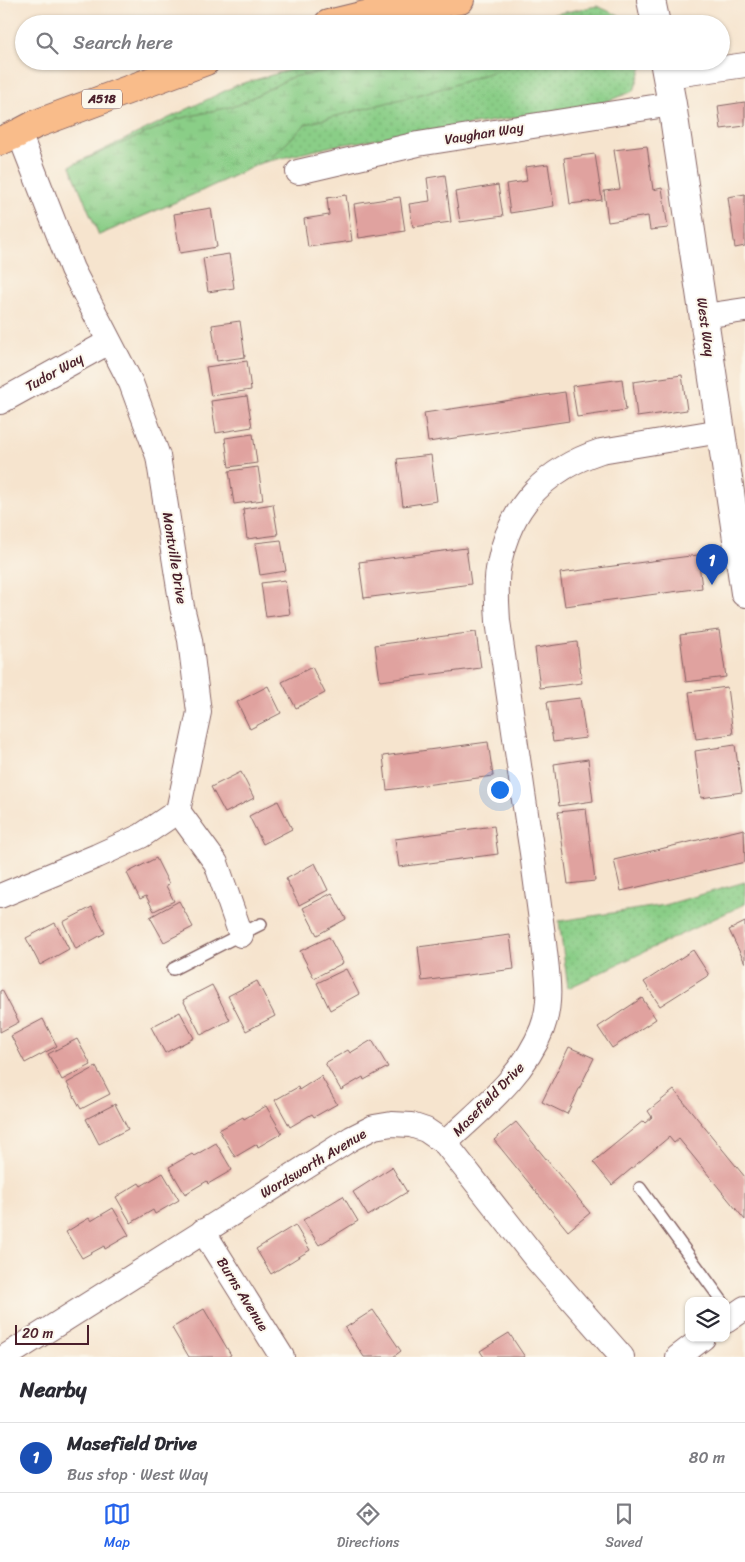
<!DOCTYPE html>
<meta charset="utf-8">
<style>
:root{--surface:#fff;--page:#f2f2f3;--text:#2b2b33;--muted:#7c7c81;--line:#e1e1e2;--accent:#2563eb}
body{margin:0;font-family:Sriracha,sans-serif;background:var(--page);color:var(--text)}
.controls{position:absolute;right:15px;bottom:15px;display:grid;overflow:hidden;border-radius:10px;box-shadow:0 1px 4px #0004}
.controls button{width:45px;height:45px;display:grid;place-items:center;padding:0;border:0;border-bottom:1px solid var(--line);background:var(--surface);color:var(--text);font:25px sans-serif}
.scale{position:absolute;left:15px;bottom:12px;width:74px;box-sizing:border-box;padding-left:5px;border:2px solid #4a1f2b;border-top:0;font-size:14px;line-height:18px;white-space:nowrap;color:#4a1f2b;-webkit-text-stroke:4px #fbf7ec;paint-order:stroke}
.you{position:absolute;left:499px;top:789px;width:18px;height:18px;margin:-12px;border:4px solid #fff;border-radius:50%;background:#1a73e8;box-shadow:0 0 0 8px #1a73e833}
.badge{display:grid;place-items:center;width:32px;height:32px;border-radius:50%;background:var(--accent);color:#fff;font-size:16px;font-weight:700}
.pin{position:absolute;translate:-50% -41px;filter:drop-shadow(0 1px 2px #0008)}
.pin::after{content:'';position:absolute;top:26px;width:18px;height:15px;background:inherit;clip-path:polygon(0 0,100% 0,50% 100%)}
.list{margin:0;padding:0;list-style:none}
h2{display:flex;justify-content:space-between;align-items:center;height:65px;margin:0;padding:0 20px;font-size:21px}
h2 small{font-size:16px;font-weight:400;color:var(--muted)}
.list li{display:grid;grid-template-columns:32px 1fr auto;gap:15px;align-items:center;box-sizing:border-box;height:70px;padding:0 20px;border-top:1px solid var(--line)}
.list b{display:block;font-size:19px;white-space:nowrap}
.list p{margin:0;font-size:16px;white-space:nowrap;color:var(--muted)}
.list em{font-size:16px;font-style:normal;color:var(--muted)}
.icon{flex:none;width:28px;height:28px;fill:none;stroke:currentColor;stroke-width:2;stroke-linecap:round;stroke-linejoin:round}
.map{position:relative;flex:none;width:745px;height:1357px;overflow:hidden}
.search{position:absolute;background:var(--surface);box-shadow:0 1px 4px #0004;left:15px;right:15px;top:15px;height:55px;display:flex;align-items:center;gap:12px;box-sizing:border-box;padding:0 18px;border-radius:28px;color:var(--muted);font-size:19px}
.sheet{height:135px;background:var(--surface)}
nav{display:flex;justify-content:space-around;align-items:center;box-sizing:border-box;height:70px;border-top:1px solid var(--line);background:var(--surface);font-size:14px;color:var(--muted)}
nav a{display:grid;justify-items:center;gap:2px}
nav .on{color:var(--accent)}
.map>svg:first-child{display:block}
.grass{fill:url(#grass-dots);stroke:#6a7659}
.wetland{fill:url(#wetland-marsh);stroke:#6a7659}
.building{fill:#e0a29f}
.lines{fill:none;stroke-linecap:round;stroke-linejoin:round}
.service-casing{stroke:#866464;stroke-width:14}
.minor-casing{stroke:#866464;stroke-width:26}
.tertiary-casing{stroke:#866464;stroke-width:30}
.trunk-casing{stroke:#866464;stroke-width:30}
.service{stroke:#fff;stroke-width:11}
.minor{stroke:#fff;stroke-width:24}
.tertiary{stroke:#fff;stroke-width:28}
.trunk{stroke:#f9bc8a;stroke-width:28}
.labels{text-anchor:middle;stroke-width:4;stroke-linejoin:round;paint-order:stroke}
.shield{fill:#fbf7ec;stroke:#7f6065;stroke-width:1}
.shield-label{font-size:12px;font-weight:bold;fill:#4a1f2b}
.street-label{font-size:14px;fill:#4a1f2b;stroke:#fbf7ec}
</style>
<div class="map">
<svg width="745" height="1357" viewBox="0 0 745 1357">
<defs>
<pattern id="grass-dots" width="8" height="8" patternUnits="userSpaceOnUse" patternTransform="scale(1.25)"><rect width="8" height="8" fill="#8ace87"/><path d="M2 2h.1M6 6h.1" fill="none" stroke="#79b075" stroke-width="1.8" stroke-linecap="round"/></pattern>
<pattern id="wetland-marsh" width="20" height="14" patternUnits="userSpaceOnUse" patternTransform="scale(1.25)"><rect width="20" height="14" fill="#8ace87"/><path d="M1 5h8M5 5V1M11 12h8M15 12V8" fill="none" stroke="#79b075"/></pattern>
</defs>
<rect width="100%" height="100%" fill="#fbf7ec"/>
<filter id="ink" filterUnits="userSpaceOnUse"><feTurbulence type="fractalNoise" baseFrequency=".02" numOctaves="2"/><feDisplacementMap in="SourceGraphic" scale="10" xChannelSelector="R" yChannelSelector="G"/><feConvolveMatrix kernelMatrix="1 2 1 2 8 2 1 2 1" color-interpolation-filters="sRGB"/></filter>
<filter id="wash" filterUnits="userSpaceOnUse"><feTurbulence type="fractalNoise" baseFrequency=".0096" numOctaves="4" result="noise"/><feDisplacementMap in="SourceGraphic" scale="20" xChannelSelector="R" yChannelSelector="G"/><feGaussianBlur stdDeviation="1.12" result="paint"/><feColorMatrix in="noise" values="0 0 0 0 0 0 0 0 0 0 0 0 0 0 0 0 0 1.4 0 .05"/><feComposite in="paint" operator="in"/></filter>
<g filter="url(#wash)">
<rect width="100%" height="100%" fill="#f6e4ce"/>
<!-- grass -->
<g class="grass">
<path d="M597 6 638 24H503Z"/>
<path d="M321 61H644L634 91 597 105 333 146 261 163 199 192 99 235 70 166 237 85Z"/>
<path d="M745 882V904L568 988 559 921 665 905Z"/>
</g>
<!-- wetland -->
<path class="wetland" d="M381 61H511L513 65 447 87 306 124 271 158 199 192 99 235 70 166 178 119 238 105 292 77Z"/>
<g id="blocks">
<!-- building -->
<g class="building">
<path d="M745 102V126L721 129 718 106Z"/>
<path d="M647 146 653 190 662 188 668 228 650 230 648 216 608 222 604 191 620 189 614 150Z"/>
<path d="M595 154 602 200 570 204 564 158Z"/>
<path d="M548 164 554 206 510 213 506 184 527 181 525 167Z"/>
<path d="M445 175 451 222 413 227 409 204 430 201 427 178Z"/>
<path d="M498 185 503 216 460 222 455 192Z"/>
<path d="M745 194V246L735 248 728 197Z"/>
<path d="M346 195 352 241 308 247 304 219 329 215 327 198Z"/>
<path d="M400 197 405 231 359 238 354 204Z"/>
<path d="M211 208 217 247 180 253 174 214Z"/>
<path d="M229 254 234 288 208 292 203 258Z"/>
<path d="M240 321 245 357 217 361 212 325Z"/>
<path d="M247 361 251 390 211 396 206 367Z"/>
<path d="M682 375 687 410 637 417 633 382Z"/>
<path d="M622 379 626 410 577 417 572 386Z"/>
<path d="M565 392 569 421 428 442 424 413Z"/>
<path d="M247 396 252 427 216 433 211 401Z"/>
<path d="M253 434 257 463 229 467 225 438Z"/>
<path d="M431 455 437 501 403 506 397 459Z"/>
<path d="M258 467 263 500 234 504 229 471Z"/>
<path d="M273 504 278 535 247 539 243 509Z"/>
<path d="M281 540 286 571 260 575 255 543Z"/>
<path d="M466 548 471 584 364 598 359 562Z"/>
<path d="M698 555 702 588 565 606 560 573Z"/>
<path d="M285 580 290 614 266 617 261 583Z"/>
<path d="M719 630 726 677 686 682 680 635Z"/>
<path d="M476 632 481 668 380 681 375 645Z"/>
<path d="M577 642 582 683 540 688 535 648Z"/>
<path d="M312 667 325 693 296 708 282 682Z"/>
<path d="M268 686 281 713 250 729 237 702Z"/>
<path d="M727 687 733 734 696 739 689 692Z"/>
<path d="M580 698 586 738 553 742 547 702Z"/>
<path d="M488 742 493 776 387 790 383 756Z"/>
<path d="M735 745 742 792 701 798 695 751Z"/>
<path d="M588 759 593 801 559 806 554 764Z"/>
<path d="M241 772 254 798 225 813 211 787Z"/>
<path d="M278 801 292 829 263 844 249 816Z"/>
<path d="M586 809 595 881 568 884 558 812Z"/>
<path d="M494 826 498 854 399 867 395 839Z"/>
<path d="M744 829 745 862 621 891 614 860Z"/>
<path d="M156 858 169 884 166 886 174 901 154 911 146 896 140 899 127 873Z"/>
<path d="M315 863 328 890 299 905 286 879Z"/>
<path d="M332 893 346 919 317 935 303 908Z"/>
<path d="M179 901 193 927 164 942 150 917Z"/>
<path d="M92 907 105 933 76 949 63 922Z"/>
<path d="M745 922V963L729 930Z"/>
<path d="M55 923 69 949 40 965 26 938Z"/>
<path d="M510 935 514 969 422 981 418 947Z"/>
<path d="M329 937 343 963 314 978 300 951Z"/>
<path d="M693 950 709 975 660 1006 644 982Z"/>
<path d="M346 969 359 994 330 1010 317 983Z"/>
<path d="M257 981 275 1016 246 1031 228 996Z"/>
<path d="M212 985 230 1020 201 1035 183 1000Z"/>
<path d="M2 990 19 1022 0 1032V991Z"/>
<path d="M642 998 656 1019 612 1048 598 1027Z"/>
<path d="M180 1012 194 1038 165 1053 151 1027Z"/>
<path d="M43 1019 57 1046 25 1063 11 1036Z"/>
<path d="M77 1039 91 1065 62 1080 48 1054Z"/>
<path d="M372 1040 388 1067 364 1080 363 1077 341 1090 325 1063 348 1050 350 1053Z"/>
<path d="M569 1047 594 1058 567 1114 542 1102Z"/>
<path d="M96 1067 110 1094 81 1109 67 1083Z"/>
<path d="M321 1076 337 1104 314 1117 312 1114 290 1127 275 1100 298 1087 299 1090Z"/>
<path d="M674 1090 745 1177V1220L679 1139 674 1143 669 1137 612 1185 593 1162 643 1121 645 1123 652 1117 648 1111Z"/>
<path d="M115 1104 128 1129 99 1144 86 1119Z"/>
<path d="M266 1106 282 1133 258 1147 257 1144 235 1157 219 1130 243 1117 244 1119Z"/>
<path d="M516 1122 590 1213 568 1231 494 1140Z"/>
<path d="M216 1143 232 1170 208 1184 207 1181 185 1194 169 1167 192 1154 194 1156Z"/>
<path d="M392 1167 407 1192 368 1216 353 1192Z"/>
<path d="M163 1173 179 1200 155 1214 153 1210 131 1223 116 1197 139 1183 141 1186Z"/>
<path d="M343 1196 358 1221 319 1245 303 1220Z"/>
<path d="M113 1208 129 1235 105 1249 104 1246 82 1258 66 1232 89 1218 91 1221Z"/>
<path d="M295 1225 310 1250 271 1274 256 1249Z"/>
<path d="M204 1309 231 1355 227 1357H189L172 1328Z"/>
<path d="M373 1310 401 1351 393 1357H364L345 1328Z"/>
<path d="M509 1333 525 1357H484L480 1351Z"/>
</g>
</g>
</g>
<g filter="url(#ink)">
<use href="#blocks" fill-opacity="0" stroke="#866464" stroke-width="1"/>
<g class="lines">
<!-- service casing -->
<g class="service-casing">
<g id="service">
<path d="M173 969 261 924"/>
<path d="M640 1188 722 1301"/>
</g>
</g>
<!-- minor casing -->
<g class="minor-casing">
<g id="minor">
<path d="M668 76 745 65"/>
<path d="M298 172 418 144 672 104"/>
<path d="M704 316 745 310"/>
<path d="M0 402 109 342"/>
<path d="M178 811 216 863 241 935"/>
<path d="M0 896 97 856 141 836 178 811 199 712 190 640 182 607 158 456 131 383 72 269 19 133"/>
<path d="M445 1143C480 1110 524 1076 542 1029 553 1001 547 972 544 943 540 913 536 883 532 853 520 776 509 699 498 621 497 602 495 582 499 564 510 506 546 469 601 451L721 431"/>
<path d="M203 1231 282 1357"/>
<path d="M726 1321 745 1308"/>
<path d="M5 1357 352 1138 374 1127 392 1124 411 1125 426 1130 445 1143 537 1260 622 1357"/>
<path d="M678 1357 703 1338"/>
</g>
</g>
<!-- tertiary casing -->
<g class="tertiary-casing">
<g id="tertiary">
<path d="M651 0 656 24"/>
<path d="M664 61 672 104 745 593"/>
</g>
</g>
<!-- trunk casing -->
<g class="trunk-casing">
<g id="trunk">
<path d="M328 24 365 15 460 0"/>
<path d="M0 141 19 133 36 124 206 61"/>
</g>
</g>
<!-- service -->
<use href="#service" class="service"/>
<!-- minor -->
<use href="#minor" class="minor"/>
<!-- tertiary -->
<use href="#tertiary" class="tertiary"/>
<!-- trunk -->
<use href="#trunk" class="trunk"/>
</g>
</g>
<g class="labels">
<!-- shield labels -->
<rect class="shield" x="82" y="89.5" width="40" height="19" rx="4"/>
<g class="shield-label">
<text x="102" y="103">A518</text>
</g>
<!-- street labels -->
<g class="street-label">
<text transform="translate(484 133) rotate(-9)" y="5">Vaughan Way</text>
<text transform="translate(706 327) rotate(82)" y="5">West Way</text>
<text transform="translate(54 372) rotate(-29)" y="5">Tudor Way</text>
<text transform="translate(175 558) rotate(81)" y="5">Montville Drive</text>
<text transform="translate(488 1099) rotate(-46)" y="5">Masefield Drive</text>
<text transform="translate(313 1163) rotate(-31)" y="5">Wordsworth Avenue</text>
<text transform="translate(243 1294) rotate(58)" y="5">Burns Avenue</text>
</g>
</g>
</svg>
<div class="controls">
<button><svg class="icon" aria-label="layers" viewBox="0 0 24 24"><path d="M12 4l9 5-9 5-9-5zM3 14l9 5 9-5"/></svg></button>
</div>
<div class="scale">20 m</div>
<div class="you"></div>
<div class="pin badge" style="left:712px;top:585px;background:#1a4fb4">1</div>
<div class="search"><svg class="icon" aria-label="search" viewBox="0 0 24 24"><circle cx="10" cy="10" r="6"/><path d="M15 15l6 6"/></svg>Search here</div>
</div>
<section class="sheet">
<h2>Nearby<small></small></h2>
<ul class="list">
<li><span class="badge" style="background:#1a4fb4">1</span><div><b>Masefield Drive</b><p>Bus stop · West Way</p></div><em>80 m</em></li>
</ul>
</section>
<nav>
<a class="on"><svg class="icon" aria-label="map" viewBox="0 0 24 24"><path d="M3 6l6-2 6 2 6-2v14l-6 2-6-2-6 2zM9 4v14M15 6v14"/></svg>Map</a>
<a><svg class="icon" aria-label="directions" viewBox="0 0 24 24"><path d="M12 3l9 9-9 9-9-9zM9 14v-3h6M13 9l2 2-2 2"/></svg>Directions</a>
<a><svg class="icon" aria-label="saved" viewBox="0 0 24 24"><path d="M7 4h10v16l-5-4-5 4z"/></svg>Saved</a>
</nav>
